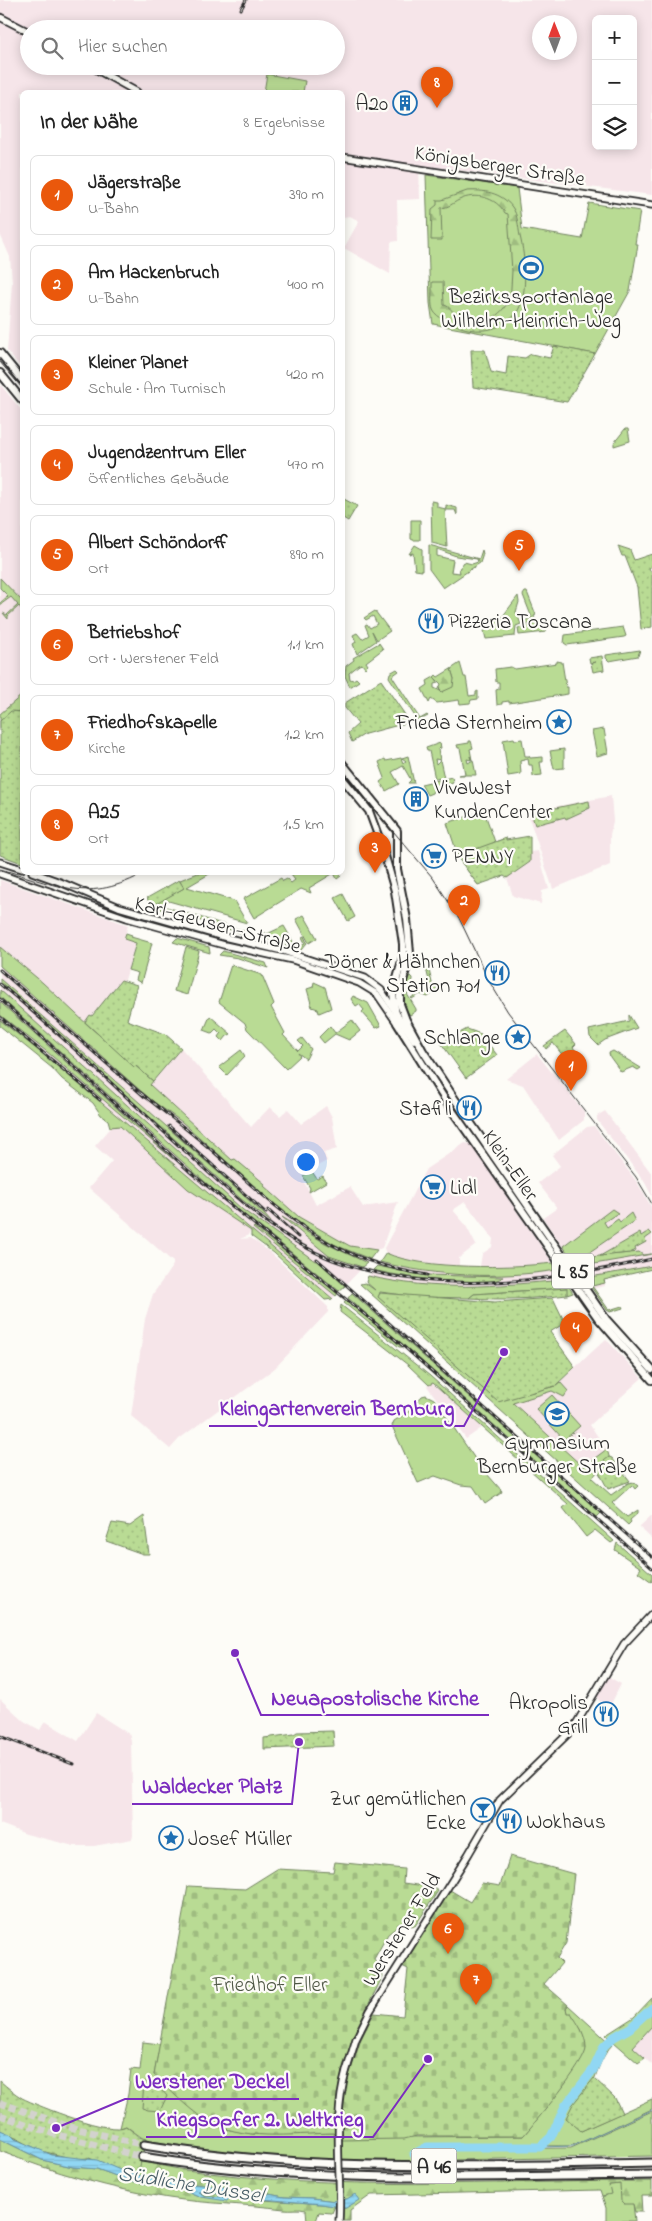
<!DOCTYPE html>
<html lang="de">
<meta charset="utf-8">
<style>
:root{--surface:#fff;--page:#f2f2f2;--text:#222;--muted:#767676;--line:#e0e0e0;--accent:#ea580c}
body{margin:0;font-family:"Indie Flower",sans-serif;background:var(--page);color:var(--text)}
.controls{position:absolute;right:15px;top:15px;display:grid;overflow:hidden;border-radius:8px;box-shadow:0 2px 12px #0003}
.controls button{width:45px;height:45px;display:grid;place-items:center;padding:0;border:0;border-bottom:1px solid var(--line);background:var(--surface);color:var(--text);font:25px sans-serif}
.compass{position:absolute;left:532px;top:15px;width:45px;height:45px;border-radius:50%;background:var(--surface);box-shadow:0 2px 12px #0003;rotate:359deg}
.you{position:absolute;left:305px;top:1161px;width:18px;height:18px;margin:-12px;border:4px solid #fff;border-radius:50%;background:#1a73e8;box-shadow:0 0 0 8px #1a73e833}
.badge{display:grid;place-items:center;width:32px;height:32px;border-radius:50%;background:var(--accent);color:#fff;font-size:16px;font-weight:700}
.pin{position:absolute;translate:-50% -41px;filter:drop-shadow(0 1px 2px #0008)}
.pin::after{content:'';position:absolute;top:26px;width:18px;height:15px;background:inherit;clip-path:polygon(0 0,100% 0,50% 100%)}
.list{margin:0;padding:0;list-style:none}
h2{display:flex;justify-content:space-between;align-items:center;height:65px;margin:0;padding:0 20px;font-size:21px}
h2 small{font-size:16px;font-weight:400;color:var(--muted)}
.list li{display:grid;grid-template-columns:32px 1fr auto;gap:15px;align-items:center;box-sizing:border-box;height:80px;margin:0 10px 10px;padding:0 10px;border:1px solid var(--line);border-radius:8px}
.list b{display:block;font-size:19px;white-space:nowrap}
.list p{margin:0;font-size:16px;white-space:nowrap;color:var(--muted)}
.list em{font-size:16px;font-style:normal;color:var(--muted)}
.icon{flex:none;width:28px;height:28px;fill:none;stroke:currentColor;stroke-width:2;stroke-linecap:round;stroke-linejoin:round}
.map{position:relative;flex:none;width:652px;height:2221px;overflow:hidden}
.search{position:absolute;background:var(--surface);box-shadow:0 2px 12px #0003;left:20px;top:20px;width:325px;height:55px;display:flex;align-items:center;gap:12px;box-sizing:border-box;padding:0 18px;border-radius:28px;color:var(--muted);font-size:19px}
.panel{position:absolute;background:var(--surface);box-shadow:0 2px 12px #0003;left:20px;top:90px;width:325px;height:785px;border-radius:8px}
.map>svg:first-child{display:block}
.built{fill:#f6e5e9;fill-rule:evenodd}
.grass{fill:#b9db94;stroke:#728360;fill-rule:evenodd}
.forest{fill:url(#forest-firs);stroke:#728360}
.cemetery{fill:url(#cemetery-stones);stroke:#728360}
.park{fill:url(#park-dots);stroke:#728360}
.water{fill:url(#water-rules);stroke:#6892a3}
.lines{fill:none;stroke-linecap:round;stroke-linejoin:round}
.stream{stroke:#6892a3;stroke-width:1}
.river{stroke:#91d7f3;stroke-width:9}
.motorway-tunnel{stroke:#d3d2ce;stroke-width:7;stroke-dasharray:7 3.5;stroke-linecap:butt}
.secondary-casing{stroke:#2b2b2b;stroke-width:9}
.primary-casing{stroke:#2b2b2b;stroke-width:10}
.motorway-casing{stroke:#2b2b2b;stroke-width:11}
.secondary{stroke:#fdfcf7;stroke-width:5.5}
.primary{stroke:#fdfcf7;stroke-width:6}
.motorway{stroke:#fdfcf7;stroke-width:7}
.tram{stroke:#2b2b2b;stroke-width:1}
.rail-casing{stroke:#2b2b2b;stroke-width:3}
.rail{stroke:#fdfcf7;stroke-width:1;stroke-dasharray:4;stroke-linecap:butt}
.secondary-bridge-casing{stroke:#2b2b2b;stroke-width:9;stroke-linecap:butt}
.secondary-bridge{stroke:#fdfcf7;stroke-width:5.5}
.labels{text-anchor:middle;stroke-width:4.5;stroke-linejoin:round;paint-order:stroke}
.shield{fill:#fdfcf7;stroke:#6a6a68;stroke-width:1}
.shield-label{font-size:20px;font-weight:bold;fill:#2b2b2b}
.poi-label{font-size:21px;fill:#2b2b2b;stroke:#fdfcf7;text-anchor:end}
.street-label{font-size:21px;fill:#2b2b2b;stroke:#fdfcf7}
.park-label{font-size:21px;fill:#4e5745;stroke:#fdfcf7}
.water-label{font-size:22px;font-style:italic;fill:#4a5f67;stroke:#fdfcf7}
.leader{fill:none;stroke:#7b2cbf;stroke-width:2}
.callout-dot{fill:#7b2cbf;stroke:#fdfcf7;stroke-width:2}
.callout-label{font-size:22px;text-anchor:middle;font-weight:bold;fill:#7b2cbf;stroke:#fdfcf7;stroke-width:4.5;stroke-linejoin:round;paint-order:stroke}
</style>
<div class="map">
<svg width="652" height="2221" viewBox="0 0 652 2221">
<defs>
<pattern id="forest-firs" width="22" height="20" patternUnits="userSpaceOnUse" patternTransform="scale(1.25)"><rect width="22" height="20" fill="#b9db94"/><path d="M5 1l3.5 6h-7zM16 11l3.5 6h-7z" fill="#9fbc80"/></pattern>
<pattern id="cemetery-stones" width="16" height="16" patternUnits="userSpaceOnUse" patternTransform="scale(1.25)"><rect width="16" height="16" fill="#b9db94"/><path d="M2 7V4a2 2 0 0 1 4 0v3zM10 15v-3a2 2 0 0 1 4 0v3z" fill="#9fbc80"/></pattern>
<pattern id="park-dots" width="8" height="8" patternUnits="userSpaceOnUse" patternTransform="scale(1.25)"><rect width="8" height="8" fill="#b9db94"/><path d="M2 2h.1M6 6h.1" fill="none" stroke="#9fbc80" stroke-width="1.8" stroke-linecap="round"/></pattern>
<pattern id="water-rules" width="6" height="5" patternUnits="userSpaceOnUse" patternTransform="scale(1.25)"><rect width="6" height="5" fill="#91d7f3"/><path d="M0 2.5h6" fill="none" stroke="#7db9d0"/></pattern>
</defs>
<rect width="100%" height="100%" fill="#fdfcf7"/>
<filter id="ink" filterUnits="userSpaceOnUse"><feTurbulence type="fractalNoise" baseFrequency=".02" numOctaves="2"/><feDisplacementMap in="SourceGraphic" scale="10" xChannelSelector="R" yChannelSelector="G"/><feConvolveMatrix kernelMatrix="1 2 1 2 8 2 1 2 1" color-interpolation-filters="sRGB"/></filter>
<g filter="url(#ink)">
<!-- built -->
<g class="built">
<path d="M0 0H652V195L419 165 420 199 397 200 398 241 391 242 390 274 344 248 359 221 350 216 343 217 342 92H22V369L7 351 12 282 10 257 0 234ZM596 19H633V146H596ZM540 22H570V52H540ZM29 29H336V66H29Z"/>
<path d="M0 384 22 411V701L0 721Z"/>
<path d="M611 796 613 821 610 835V865L553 889 527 812Z"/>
<path d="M538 851 549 889 542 891 541 904 513 896 507 878 530 862V852Z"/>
<path d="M0 880 128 925 124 939 136 943 125 980H121L92 1016 91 1015 153 1081 181 1048 251 1127 270 1107 280 1116 288 1109 301 1124 326 1106 332 1117 337 1149 324 1153 327 1161 303 1173 302 1178 316 1205 350 1187 363 1207 398 1202 382 1248 376 1250 367 1263 331 1300 251 1231 247 1236 240 1239 251 1238 272 1254 328 1307V1312L275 1368 179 1439 170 1449 131 1416 145 1319 153 1294 173 1265V1262L89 1188 112 1161 95 1146 115 1123 53 1068 0 1026Z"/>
<path d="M537 1054 584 1112V1120L559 1140 523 1085 506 1079Z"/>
<path d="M605 1111 652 1174V1196L644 1181 597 1120V1116Z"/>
<path d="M594 1126 637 1182 652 1208V1269L604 1280 605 1286 592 1289 543 1218 557 1208 538 1183 560 1166 552 1155 587 1127Z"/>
<path d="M465 1143 470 1144 553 1263 567 1288 474 1294 469 1298 455 1297 369 1276 386 1254 384 1248 426 1169ZM465 1202 493 1239 492 1247 482 1254 480 1266 459 1265V1258L476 1245 465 1224 453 1210Z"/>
<path d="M606 1339 642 1378 590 1425 609 1453 583 1477 498 1402 555 1386Z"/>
<path d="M432 1383 483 1427 466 1439 427 1386Z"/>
<path d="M652 1515V1539L639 1527Z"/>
<path d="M606 1675 621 1684 610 1706 599 1701 596 1695Z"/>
<path d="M0 1699 24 1721 40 1730 45 1721 78 1741 96 1713 129 1734 131 1740 133 1836 132 1839 94 1846H74L26 1834 0 1824Z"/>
<path d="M652 2026V2065L633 2047Z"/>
</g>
<!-- grass -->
<g class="grass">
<path d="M267 74 305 81 303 92H264Z"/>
<path d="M426 175 517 188 522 229 582 239 589 203 640 211 635 244H638L630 291 595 354 433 324 430 303Z"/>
<path d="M625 429H628L630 441 614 446V443Z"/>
<path d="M431 501 437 502V507L446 509V505L457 508V515L455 510H445L447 547 432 543Z"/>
<path d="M411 520H420V540H413L411 539Z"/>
<path d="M415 545 422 549V571L415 570 413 553 409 554Z"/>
<path d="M429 545 479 559 482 550 483 554 480 563 443 588 429 569ZM437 549 456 556 477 559 478 562 472 564 464 562 459 569 460 573 451 572 453 560 437 556Z"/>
<path d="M0 578 22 601V610L19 606 8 616V619L3 613 7 615 18 605 11 597 0 605V603L8 596 0 588Z"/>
<path d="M525 592H527L536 615 534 616 536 622 525 625 524 621 532 618 523 595Z"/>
<path d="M518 596 519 602 516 612 521 624 516 626 515 636 486 639 484 631 503 616Z"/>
<path d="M375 611 390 631 377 640 372 631 376 641 357 654 353 644 356 642 353 635 357 633 362 639 369 635 365 625 367 624 370 628 377 624 373 616 366 620 364 618Z"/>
<path d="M541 623 546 632 519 635 518 628Z"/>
<path d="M623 627 626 636 624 637 567 645 564 643 565 635Z"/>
<path d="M379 643 383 649 366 662 368 665 365 668 362 664 359 665 349 673 350 679 353 680 356 678 359 681 350 687 345 676 346 666 354 660 353 658Z"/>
<path d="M640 650 638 656 609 661 606 658V655Z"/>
<path d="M557 661 562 662 566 687H568V694L509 703V701L502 702V704L497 705 496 690 499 689V682H496L495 669 511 667 515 669 557 663Z"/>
<path d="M460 663 464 677H466L469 696 476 695V692L478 691V699L471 700 470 703 460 704 459 700 437 703 431 699 429 703 422 689 428 685 427 681 434 677 438 683 434 684V688L443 692 454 679 451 669Z"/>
<path d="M397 669 399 671 392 676 420 719 427 715 428 716 418 721 389 677 390 673Z"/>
<path d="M604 729 608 753 597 756 592 731Z"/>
<path d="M514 738 515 740 522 739 525 756H529L530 758 543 757V762H540L542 775 533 776 532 765H529L528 759 520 761 521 774 508 776 503 740Z"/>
<path d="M469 741H471L473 748 470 749 472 760 470 756 471 760 467 759 468 763 473 760 476 775H458L465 774 460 748H458L457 745 469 743Z"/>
<path d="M440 743 441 748 438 749 440 760 435 759 436 764 440 760 444 778 435 779 429 751H427L426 748Z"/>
<path d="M564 749V768L554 769 550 751Z"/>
<path d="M408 756 414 783H408L411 780 403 766 392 772 399 784 386 791 380 782 385 778 379 762 385 759 386 761 401 758 403 763 406 761 402 758Z"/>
<path d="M452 777 453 782 434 789 432 793 427 795 421 784Z"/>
<path d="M484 811 495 842 506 838V840L478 885 459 859 447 823Z"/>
<path d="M297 872 339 873 341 876 337 879 334 873 309 888 311 893 301 889 254 918 243 899 281 878 283 881 287 879 291 883 295 880 291 875Z"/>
<path d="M198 873H211L187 887 234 901 247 923 165 900 163 906 245 931 241 933 151 906 184 888 180 880Z"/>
<path d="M343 894 355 917 348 921 335 898Z"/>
<path d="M304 915 317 938 309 943 296 919Z"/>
<path d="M149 918 244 944V945L213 940 148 921Z"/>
<path d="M284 926 296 947 297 942 299 946 305 943 302 937 304 936 307 943 301 950 264 938V932L267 934Z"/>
<path d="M126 933 132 935 131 937 152 943 141 983 136 980 138 973 128 970 136 943 124 939Z"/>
<path d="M177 938 209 947 210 953 173 942Z"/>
<path d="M0 947 43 983 91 1028 153 1081 150 1085 232 1160 235 1159 265 1184 264 1186 299 1217 339 1240 350 1246 377 1250 370 1259 335 1245 287 1215 182 1122 151 1100 0 966Z"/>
<path d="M186 947 199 951 187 995 174 991Z"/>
<path d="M223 951 266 963 268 968 238 958 219 955Z"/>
<path d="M428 962 431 964 428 966 433 987 437 986V990L428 997 420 994 412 999 411 998 430 985 425 964Z"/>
<path d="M231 965 262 975 274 1004 271 1007 285 1033 283 1035 298 1051 303 1046 298 1041 302 1038 311 1049 306 1059 298 1053 300 1056 286 1069 247 1029 245 1023 219 1002Z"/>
<path d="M410 975 413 978 412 990 407 994 416 1009V1011L410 1015C400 1004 404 987 410 975Z"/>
<path d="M0 979 219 1173 264 1214 271 1222 241 1199 0 982Z"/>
<path d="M314 982 325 987 331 1008 319 1013 318 1009 312 1007 307 989 313 987Z"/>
<path d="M0 990 243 1210 315 1261 317 1260 345 1286 339 1291 214 1190 0 997Z"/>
<path d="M353 996 368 1003 381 1026 376 1028 362 1012 364 1010 359 1004 356 1006 351 999Z"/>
<path d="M0 1002 173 1159 46 1051 0 1015Z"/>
<path d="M210 1016 231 1034 227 1036 223 1041 219 1037 221 1034 216 1029 212 1033 204 1030Z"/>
<path d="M0 1020 63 1070 333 1299 325 1300 274 1253 251 1236V1231L188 1189 120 1126 110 1127 108 1120 101 1115 93 1103 62 1079 52 1068 0 1026Z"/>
<path d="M352 1020 360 1031 349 1040 335 1034 324 1043 319 1037 330 1026 335 1033Z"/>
<path d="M241 1050 245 1056 227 1075 219 1067Z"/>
<path d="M613 1051 641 1068 638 1070 633 1067 621 1072 610 1057 609 1053Z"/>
<path d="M311 1170 317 1179 323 1176 326 1182 309 1192 310 1188 303 1176Z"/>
<path d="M612 1209 618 1213 604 1222 607 1227 618 1219 620 1222 631 1213 635 1221 588 1253 590 1257 639 1252 643 1255 652 1254 577 1267 563 1246Z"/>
<path d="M282 1217 325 1243 367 1263 362 1267 329 1256Z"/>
<path d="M254 1227 338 1293 336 1296 253 1228Z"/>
<path d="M386 1253C423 1270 511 1268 553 1263L557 1270C499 1279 437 1277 380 1262Z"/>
<path d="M377 1266 427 1275 503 1277C488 1290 394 1276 373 1270Z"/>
<path d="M652 1266V1269L604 1280 605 1283 592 1286 609 1310 622 1306 623 1308 610 1312 607 1310 585 1278Z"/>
<path d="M368 1276C436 1292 495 1286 564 1280L573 1293 567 1295 566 1288 474 1294 469 1298 419 1297 380 1292 379 1296 498 1401 555 1386 560 1382 568 1391 564 1397 552 1391 513 1403 583 1467 607 1449 612 1467 601 1468 592 1478 611 1495 628 1483 633 1482 638 1486 635 1489 632 1485 612 1503 627 1517 638 1510V1513L630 1520 631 1522 628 1525 360 1284 365 1283 375 1290 366 1282Z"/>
<path d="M352 1293 601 1513 597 1517 456 1391 348 1298Z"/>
<path d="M347 1300 402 1347H399L344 1303Z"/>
<path d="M341 1305 430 1376 614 1541 611 1543 595 1530 586 1537 563 1508 568 1504 433 1383 429 1385 408 1365 340 1312Z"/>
<path d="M426 1395 434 1399 480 1466 502 1491 501 1493 485 1504 473 1486 461 1485 435 1476 418 1483 392 1426 394 1421 408 1412 422 1396Z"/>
<path d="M552 1395 580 1426 564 1440 536 1409Z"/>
<path d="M617 1543 652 1574V1582L638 1572 641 1568 615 1550Z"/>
<path d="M652 1998V2026L633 2047 645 2058 638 2063 606 2035 634 2017Z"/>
<path d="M568 2005 612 2045C595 2063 587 2107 581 2131L652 2099V2109L582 2142 569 2146 429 2145H425L412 2153 413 2154 425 2149 571 2148 652 2111V2156L399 2161 285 2158 213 2151 145 2140 126 2126 120 2128 128 2094 131 2069 140 2070 143 2042 160 2044 154 2075 205 2119 225 2129 252 2134 333 2133 405 2137 523 2136 548 2106 586 2048 581 2029 567 2014 566 2008Z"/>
<path d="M621 2184 633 2203 635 2221H606V2208L602 2196H606L609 2185Z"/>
</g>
<!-- forest -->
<g class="forest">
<path d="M467 191C483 190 501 192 512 207 518 215 518 226 520 236 525 256 530 301 513 317 509 321 503 324 497 327 485 332 468 331 456 325 427 313 432 311 432 282H443L444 305C450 306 453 313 458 317 475 328 496 321 506 305L510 304 512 271 508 214 505 213C496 197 475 192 459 200 451 204 450 207 441 208L442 240H431L432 209 437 205V200H442Z"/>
<path d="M451 669 454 679 453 687 442 692 439 689 441 684 434 677 436 675 438 677Z"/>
<path d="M22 695V721L0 729V714Z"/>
<path d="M0 2119C59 2137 118 2159 179 2169 335 2192 495 2181 652 2181V2196H641L642 2212H635L633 2204H624L621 2201 620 2184 609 2185 611 2194 602 2196 600 2190 371 2195 350 2210V2221H342L343 2208H346L347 2199 335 2201 312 2198 284 2197 243 2189 172 2182 132 2175 85 2159 52 2155 15 2139 11 2136 0 2130Z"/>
<path d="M0 2139 42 2160 73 2167 97 2169 130 2181 182 2189 201 2197H227L205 2196 198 2191C221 2192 242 2197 264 2200 288 2202 311 2202 335 2206L332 2213 319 2212 316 2221H307L306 2210C299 2208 291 2210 284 2209 246 2204 207 2204 169 2198 115 2190 51 2172 0 2151Z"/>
</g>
<!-- cemetery -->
<path class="cemetery" d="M510 1856 574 1874 566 1943 557 1958 562 1963 544 1984 568 2005 566 2008 567 2013H571C578 2024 586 2035 586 2048 587 2061 534 2124 523 2136H417L404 2139 341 2140 333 2133C291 2134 242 2142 204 2119 186 2107 170 2090 154 2075L188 1886 245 1889 277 1869 333 1872 335 1862 404 1869 403 1883 432 1887 438 1891 415 1926 398 1924 397 1927 388 1934 374 1959 383 1976 357 2027 342 2070 350 2073 361 2039 374 2013 403 2016 408 1969 402 1966 450 1890 470 1902 482 1883 500 1886Z"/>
<!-- park -->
<g class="park">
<path d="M554 346 595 354 567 402 473 387 471 350H485L491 372 506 375 508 356 525 358 531 354 550 358Z"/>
<path d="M342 498 357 506 348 521 343 518Z"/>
<path d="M618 546 630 550 634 560 652 554V566L649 568 652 574V627L641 629 637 587 625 556H622Z"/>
<path d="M602 656 604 670 593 672 591 663 596 662 590 663 589 658Z"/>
<path d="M381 680 410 722 365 734 352 742 348 733 358 724 345 708V703Z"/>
<path d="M11 711 22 712V863L0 855V721Z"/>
<path d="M589 801 590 808 566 819 565 817 535 825 531 813Z"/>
<path d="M530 836V862L507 878 504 876 478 885 459 859 457 852 473 850 506 838V840Z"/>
<path d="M179 880 184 888 156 904 149 902 147 898Z"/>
<path d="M121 980 137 985 127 1020 165 1034 181 1048 153 1081 136 1066 134 1067 85 1022 90 1015 92 1016Z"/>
<path d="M629 1015 637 1028 605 1040 598 1045 590 1037 589 1030 629 1021Z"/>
<path d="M467 1029 481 1034 497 1055 466 1078 441 1043Z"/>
<path d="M565 1031 576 1044 573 1047 577 1053 567 1061 553 1043 546 1049 544 1046Z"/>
<path d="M649 1231 652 1234 645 1239 646 1242 635 1248 636 1250 630 1253 600 1256 640 1233 641 1236Z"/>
<path d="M567 1288V1295C534 1299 502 1300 469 1298L474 1294Z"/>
<path d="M380 1293 495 1302 553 1298 565 1323 550 1332 575 1367 555 1386 498 1402 378 1297Z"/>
<path d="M609 1457 612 1458 630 1481 608 1489 596 1467Z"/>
<path d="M144 1516 149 1554H143L106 1541 112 1523 130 1526Z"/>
<path d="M333 1731 334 1746 264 1749V1738L294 1734 297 1732Z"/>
<path d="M594 2078 615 2098 622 2113 581 2131 566 2118 573 2104Z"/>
<path d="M0 2081C7 2087 14 2093 22 2098 38 2106 113 2136 126 2126L139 2137 146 2139 138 2175 127 2173 89 2158 75 2159 41 2151 0 2130Z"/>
<path d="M144 2082 156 2083 167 2096 160 2111 148 2110 142 2108Z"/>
</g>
<!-- water -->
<path class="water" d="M0 2130 10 2134 15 2139 52 2155 97 2160 127 2173 172 2182 243 2189 284 2197 312 2198 335 2201 347 2199 355 2194 359 2200 346 2208H335V2206L321 2204 261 2199 225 2193 198 2192 205 2196 227 2197 229 2199 227 2201 201 2197 182 2189 130 2181 97 2169 73 2167 42 2160 0 2139Z"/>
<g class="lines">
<!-- stream -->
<path class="stream" d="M540 2147 573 2146 652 2110"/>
<!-- river -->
<path class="river" d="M414 2154 427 2147H540L551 2137 565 2106 593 2070 604 2046 614 2037 630 2028 652 2008"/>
<!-- motorway-tunnel -->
<g class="motorway-tunnel">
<path d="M0 2103 70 2127 144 2145"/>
<path d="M0 2115 51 2133 142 2157"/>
</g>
<!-- secondary casing -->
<g class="secondary-casing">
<g id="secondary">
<path d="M0 17 29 32"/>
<path d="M90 66 137 92"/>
<path d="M342 157 652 205"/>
<path d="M0 862 22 869"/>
<path d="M32 872 60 882 119 907 224 937 283 951 365 978 381 990 414 1040"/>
<path d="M0 874 127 918 224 945 293 960 359 983 377 994 397 1023"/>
<path d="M346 2072 356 2039 370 2011 468 1855 500 1800 573 1729 624 1644 652 1614"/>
</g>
</g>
<!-- primary casing -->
<g class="primary-casing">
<g id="primary">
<path d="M0 353 22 380"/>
<path d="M0 373 22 400"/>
<path d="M342 763 397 831V869L407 919 410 953 400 993V1004L406 1020 423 1051 468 1119 606 1319 652 1370"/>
<path d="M342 778 369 811 383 849 395 891 403 944V957L393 993 397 1023 449 1106 598 1318 652 1380"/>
</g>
</g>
<!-- motorway casing -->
<g class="motorway-casing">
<g id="motorway">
<path d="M144 2145C314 2173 481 2166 652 2163"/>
<path d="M142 2157C311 2185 481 2176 652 2175"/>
</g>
</g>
<!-- secondary -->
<use href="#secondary" class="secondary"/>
<!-- primary -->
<use href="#primary" class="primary"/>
<!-- motorway -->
<use href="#motorway" class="motorway"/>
<!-- tram -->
<g class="tram">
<path d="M0 362 22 388"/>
<path d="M342 771 433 878 459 918 489 981 508 1012 636 1177 652 1204"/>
<path d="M0 869C59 885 87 905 146 872"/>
</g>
<!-- rail casing -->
<g class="rail-casing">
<g id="rail">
<path d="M241 9 246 0"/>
<path d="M0 970 145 1097"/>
<path d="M0 984C65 1037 125 1097 187 1153 231 1193 276 1238 333 1260 432 1297 551 1282 652 1259"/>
<path d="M0 999 189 1171 402 1345 652 1568"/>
<path d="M0 1017 100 1100"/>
<path d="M141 1093C165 1113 191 1132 215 1153 286 1216 329 1260 427 1275"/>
<path d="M169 1126 266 1213"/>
<path d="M268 1210 298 1237"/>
<path d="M317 1259 652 1557"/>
<path d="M0 1736 73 1764"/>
</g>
</g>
<!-- rail -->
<use href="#rail" class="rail"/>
<!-- secondary-bridge casing -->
<g class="secondary-bridge-casing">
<path id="secondary-bridge" d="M339 2221C342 2171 332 2121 346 2072"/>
</g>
<!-- secondary-bridge -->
<use href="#secondary-bridge" class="secondary-bridge"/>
</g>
</g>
<!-- icons -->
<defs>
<g id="building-ring" transform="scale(1.25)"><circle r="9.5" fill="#fdfcf7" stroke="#1f6fb2" stroke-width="1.5"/><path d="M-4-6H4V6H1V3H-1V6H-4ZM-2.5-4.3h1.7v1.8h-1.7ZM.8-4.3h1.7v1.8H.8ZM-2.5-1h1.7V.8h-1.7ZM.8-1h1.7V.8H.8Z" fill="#1f6fb2"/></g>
<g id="stadium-ring" transform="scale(1.25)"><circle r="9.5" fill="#fdfcf7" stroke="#1f6fb2" stroke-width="1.5"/><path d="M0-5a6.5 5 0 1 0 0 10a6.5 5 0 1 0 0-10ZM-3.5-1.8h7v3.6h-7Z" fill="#1f6fb2"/></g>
<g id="restaurant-ring" transform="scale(1.25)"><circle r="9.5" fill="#fdfcf7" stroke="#1f6fb2" stroke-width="1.5"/><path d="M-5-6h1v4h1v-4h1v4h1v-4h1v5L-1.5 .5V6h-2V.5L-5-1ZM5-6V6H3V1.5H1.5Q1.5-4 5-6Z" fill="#1f6fb2"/></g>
<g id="sight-ring" transform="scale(1.25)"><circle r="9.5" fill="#fdfcf7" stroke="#1f6fb2" stroke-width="1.5"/><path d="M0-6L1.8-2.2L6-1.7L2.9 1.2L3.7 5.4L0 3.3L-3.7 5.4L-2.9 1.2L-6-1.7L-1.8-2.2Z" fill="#1f6fb2"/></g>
<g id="supermarket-ring" transform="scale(1.25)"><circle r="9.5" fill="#fdfcf7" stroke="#1f6fb2" stroke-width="1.5"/><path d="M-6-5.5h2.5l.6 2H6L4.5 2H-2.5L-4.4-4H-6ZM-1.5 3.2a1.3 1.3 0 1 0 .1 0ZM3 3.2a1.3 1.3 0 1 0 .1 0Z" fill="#1f6fb2"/></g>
<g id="school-ring" transform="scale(1.25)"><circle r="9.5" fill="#fdfcf7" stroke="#1f6fb2" stroke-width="1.5"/><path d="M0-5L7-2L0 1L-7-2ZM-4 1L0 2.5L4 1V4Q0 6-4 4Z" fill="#1f6fb2"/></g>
<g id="bar-ring" transform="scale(1.25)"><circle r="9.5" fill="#fdfcf7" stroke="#1f6fb2" stroke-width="1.5"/><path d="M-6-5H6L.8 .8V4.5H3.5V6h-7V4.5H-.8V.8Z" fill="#1f6fb2"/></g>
</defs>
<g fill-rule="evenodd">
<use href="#building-ring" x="405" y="103"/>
<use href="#stadium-ring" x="531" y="268"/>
<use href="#restaurant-ring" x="431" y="621"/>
<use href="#sight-ring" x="559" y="722"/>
<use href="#building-ring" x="416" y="799"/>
<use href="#supermarket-ring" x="434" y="856"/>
<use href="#restaurant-ring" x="497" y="973"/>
<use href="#sight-ring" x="518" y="1037"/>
<use href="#restaurant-ring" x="469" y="1108"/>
<use href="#supermarket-ring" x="433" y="1187"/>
<use href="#school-ring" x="557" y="1414"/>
<use href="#restaurant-ring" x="606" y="1714"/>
<use href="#bar-ring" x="483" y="1810"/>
<use href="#restaurant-ring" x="509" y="1821"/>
<use href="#sight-ring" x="171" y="1838"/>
</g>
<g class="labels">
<!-- shield labels -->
<g class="shield">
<rect x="552" y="1253.5" width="42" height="35" rx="4"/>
<rect x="411.5" y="2148.5" width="45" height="35" rx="4"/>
</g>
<g class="shield-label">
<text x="573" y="1278">L 85</text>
<text x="434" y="2173">A 46</text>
</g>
<!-- poi labels -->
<g class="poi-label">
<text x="388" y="110">A20</text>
<text x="531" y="303" text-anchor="middle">Bezirkssportanlage<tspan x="531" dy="24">Wilhelm-Heinrich-Weg</tspan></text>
<text x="448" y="628" text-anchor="start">Pizzeria Toscana</text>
<text x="542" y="729">Frieda Sternheim</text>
<text x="434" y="794" text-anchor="start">VivaWest<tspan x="434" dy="24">KundenCenter</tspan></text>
<text x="452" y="863" text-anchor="start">PENNY</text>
<text x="480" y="968">Döner &amp; Hähnchen<tspan x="480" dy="24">Station 701</tspan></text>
<text x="500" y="1044">Schlange</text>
<text x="452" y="1115">Stafili</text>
<text x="450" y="1194" text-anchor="start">Lidl</text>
<text x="557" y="1449" text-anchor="middle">Gymnasium<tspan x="557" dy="24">Bernburger Straße</tspan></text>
<text x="588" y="1709">Akropolis<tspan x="588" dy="24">Grill</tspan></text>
<text x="466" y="1805">Zur gemütlichen<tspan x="466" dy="24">Ecke</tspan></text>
<text x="526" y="1828" text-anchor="start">Wokhaus</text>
<text x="188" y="1845" text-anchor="start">Josef Müller</text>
</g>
<!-- street labels -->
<g class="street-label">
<text transform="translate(500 165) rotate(9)" y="7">Königsberger Straße</text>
<text transform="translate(218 924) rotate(15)" y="7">Karl-Geusen-Straße</text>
<text transform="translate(511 1165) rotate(55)" y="7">Klein-Eller</text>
<text transform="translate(401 1929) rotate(-58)" y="7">Werstener Feld</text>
</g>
<!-- park labels -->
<g class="park-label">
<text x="270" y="1991">Friedhof Eller</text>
</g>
<!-- water labels -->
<g class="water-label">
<text transform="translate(191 2183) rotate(9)" y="8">Südliche Düssel</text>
</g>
</g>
<!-- callouts -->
<path class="leader" d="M504 1352L464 1426H209M235 1653L261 1715H489M299 1742L292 1804H132M56 2128L125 2099H299M428 2059L373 2137H146"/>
<g class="callout-dot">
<circle cx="504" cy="1352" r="5"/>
<circle cx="235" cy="1653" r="5"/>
<circle cx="299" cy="1742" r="5"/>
<circle cx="56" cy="2128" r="5"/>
<circle cx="428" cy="2059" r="5"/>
</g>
<g class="callout-label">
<text x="337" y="1415">Kleingartenverein Bernburg</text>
<text x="375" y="1705">Neuapostolische Kirche</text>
<text x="212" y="1793">Waldecker Platz</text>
<text x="212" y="2088">Werstener Deckel</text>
<text x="260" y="2126">Kriegsopfer 2. Weltkrieg</text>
</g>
</svg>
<div class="controls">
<button>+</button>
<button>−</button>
<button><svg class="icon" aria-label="layers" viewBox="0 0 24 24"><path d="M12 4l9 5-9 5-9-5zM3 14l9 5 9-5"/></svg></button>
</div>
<svg class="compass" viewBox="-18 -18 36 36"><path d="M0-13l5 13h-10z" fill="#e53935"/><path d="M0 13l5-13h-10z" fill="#767676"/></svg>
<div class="you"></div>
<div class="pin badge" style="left:571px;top:1091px">1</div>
<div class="pin badge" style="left:464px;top:926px">2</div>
<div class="pin badge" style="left:375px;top:873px">3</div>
<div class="pin badge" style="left:576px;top:1353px">4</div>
<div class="pin badge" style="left:519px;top:571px">5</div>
<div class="pin badge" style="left:448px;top:1954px">6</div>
<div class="pin badge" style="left:476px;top:2005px">7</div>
<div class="pin badge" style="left:437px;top:108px">8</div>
<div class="search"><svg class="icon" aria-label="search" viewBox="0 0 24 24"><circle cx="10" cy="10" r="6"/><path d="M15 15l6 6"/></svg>Hier suchen</div>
<section class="panel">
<h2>In der Nähe<small>8 Ergebnisse</small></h2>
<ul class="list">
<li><span class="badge">1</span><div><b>Jägerstraße</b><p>U-Bahn</p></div><em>390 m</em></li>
<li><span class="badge">2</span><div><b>Am Hackenbruch</b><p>U-Bahn</p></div><em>400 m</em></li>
<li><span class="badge">3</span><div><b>Kleiner Planet</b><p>Schule · Am Turnisch</p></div><em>420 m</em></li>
<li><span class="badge">4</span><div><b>Jugendzentrum Eller</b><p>Öffentliches Gebäude</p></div><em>470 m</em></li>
<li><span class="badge">5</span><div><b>Albert Schöndorff</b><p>Ort</p></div><em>890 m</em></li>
<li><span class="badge">6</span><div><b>Betriebshof</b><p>Ort · Werstener Feld</p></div><em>1.1 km</em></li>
<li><span class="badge">7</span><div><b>Friedhofskapelle</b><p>Kirche</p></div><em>1.2 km</em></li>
<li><span class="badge">8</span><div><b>A25</b><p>Ort</p></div><em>1.5 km</em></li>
</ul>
</section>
</div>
